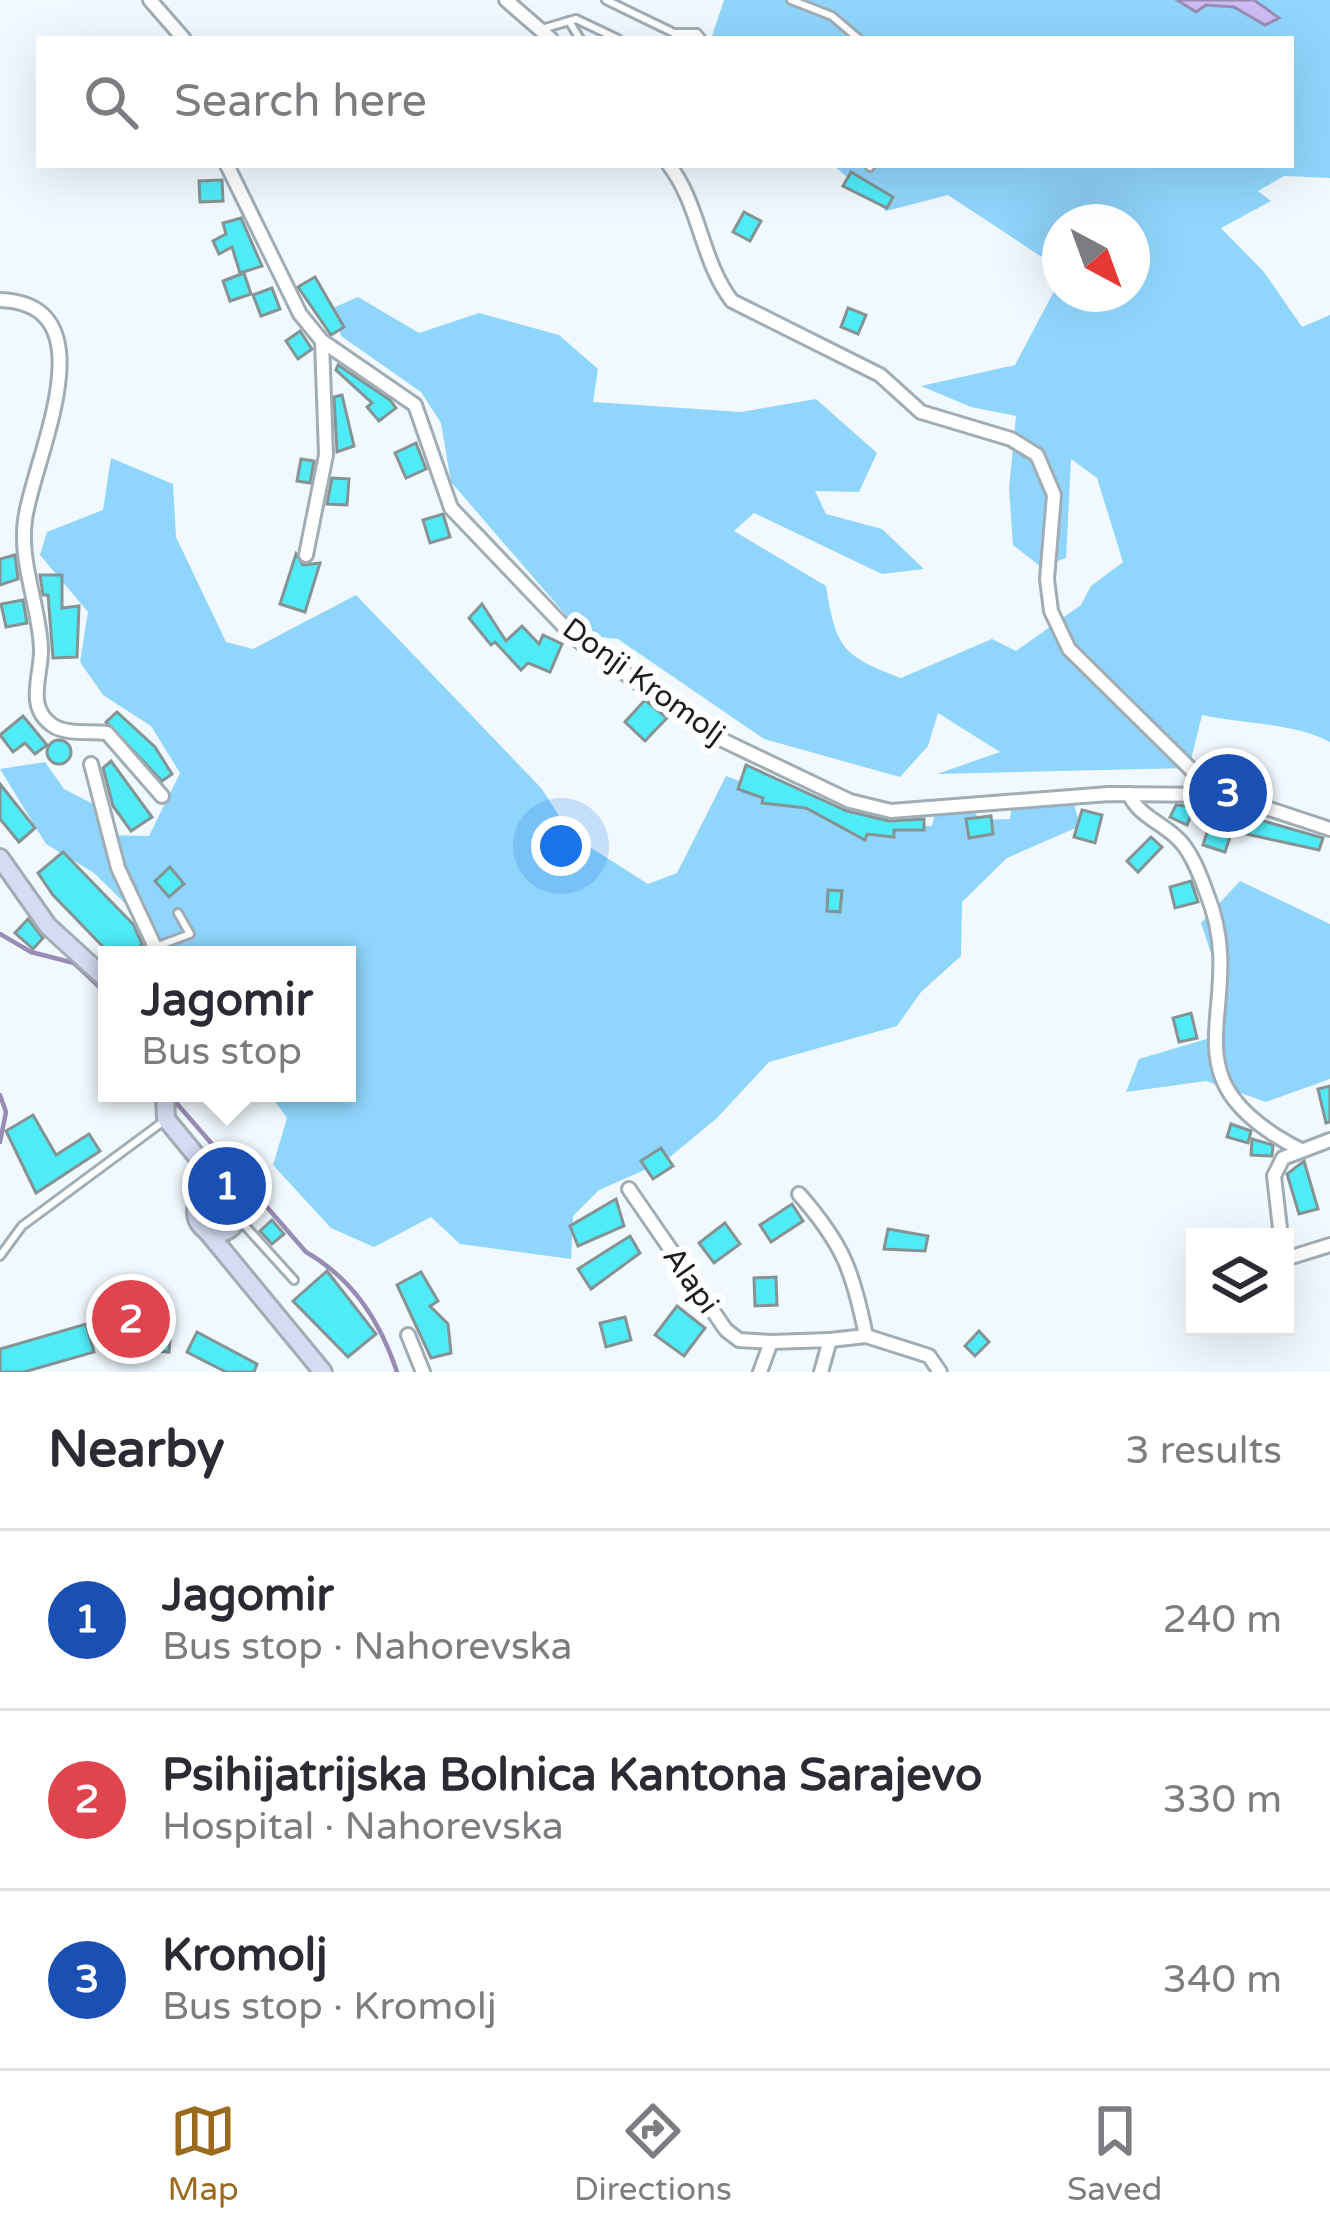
<!DOCTYPE html>
<meta charset="utf-8">
<style>
:root{--surface:#fff;--page:#f2f2f3;--text:#2b2b33;--muted:#7c7c81;--line:#e1e1e2;--accent:#9c6a1f}
body{margin:0;font-family:"Varela Round",sans-serif;background:var(--page);color:var(--text)}
.controls{position:absolute;right:36px;bottom:36px;display:grid;overflow:hidden;border-radius:0px;box-shadow:0 12px 48px #0002}
.controls button{width:108px;height:108px;display:grid;place-items:center;padding:0;border:0;border-bottom:3px solid var(--line);background:var(--surface);color:var(--text);font:60px sans-serif}
.compass{position:absolute;left:1042px;top:204px;width:108px;height:108px;border-radius:50%;background:var(--surface);box-shadow:0 12px 48px #0002;rotate:139deg}
.you{position:absolute;left:561px;top:846px;width:42px;height:42px;margin:-30px;border:9px solid #fff;border-radius:50%;background:#1a73e8;box-shadow:0 0 0 18px #1a73e833}
.badge{display:grid;place-items:center;width:78px;height:78px;border-radius:50%;background:var(--accent);color:#fff;font-size:39px;font-weight:700}
.pin{position:absolute;translate:-50% -50%;border:6px solid #fff;box-shadow:0 3px 12px #0006}
.popup{position:absolute;left:98px;top:946px;width:258px;height:156px;box-sizing:border-box;display:grid;place-content:center;border-radius:0px;background:var(--surface);filter:drop-shadow(0 3px 9px #0005);font-size:39px;white-space:nowrap;color:var(--muted)}
.popup b{font-size:45px;color:var(--text)}
.popup::after{content:'';position:absolute;left:50%;top:100%;margin-left:-24px;border:24px solid transparent;border-top-color:var(--surface)}
.list{margin:0;padding:0;list-style:none}
h2{display:flex;justify-content:space-between;align-items:center;height:156px;margin:0;padding:0 48px;font-size:51px}
h2 small{font-size:39px;font-weight:400;color:var(--muted)}
.list li{display:grid;grid-template-columns:78px 1fr auto;gap:36px;align-items:center;box-sizing:border-box;height:180px;padding:0 48px;border-top:3px solid var(--line)}
.list b{display:block;font-size:45px;white-space:nowrap}
.list p{margin:0;font-size:39px;white-space:nowrap;color:var(--muted)}
.list em{font-size:39px;font-style:normal;color:var(--muted)}
.icon{flex:none;width:66px;height:66px;fill:none;stroke:currentColor;stroke-width:2;stroke-linecap:round;stroke-linejoin:round}
.map{position:relative;flex:none;width:1330px;height:1372px;overflow:hidden}
.search{position:absolute;background:var(--surface);box-shadow:0 12px 48px #0002;left:36px;right:36px;top:36px;height:132px;display:flex;align-items:center;gap:30px;box-sizing:border-box;padding:0 42px;border-radius:0px;color:var(--muted);font-size:45px}
.sheet{height:696px;background:var(--surface)}
nav{display:flex;justify-content:space-around;align-items:center;box-sizing:border-box;height:168px;border-top:3px solid var(--line);background:var(--surface);font-size:33px;color:var(--muted)}
nav a{display:grid;justify-items:center;gap:6px}
nav .on{color:var(--accent)}
.map>svg:first-child{display:block}
.green{fill:#90d5fc}
.water{fill:#cdbbf2;stroke:#988cb4;stroke-width:3}
.lines{fill:none;stroke-linecap:round;stroke-linejoin:round}
.stream{stroke:#988cb4;stroke-width:4.5}
.building{fill:#4fecf8;stroke:#849394;stroke-width:3}
.lane-casing{stroke:#a1adb5;stroke-width:12}
.street-casing{stroke:#a1adb5;stroke-width:18}
.secondary-casing{stroke:#a1adb5;stroke-width:22}
.lane{stroke:#fff;stroke-width:6}
.street{stroke:#fff;stroke-width:12}
.secondary{stroke:#d4dcf1;stroke-width:16}
.labels{text-anchor:middle;stroke-width:12;stroke-linejoin:round;paint-order:stroke}
.street-label{font-size:30px;fill:#1b1f22;stroke:#fff}
</style>
<div class="map">
<svg width="1330" height="1372" viewBox="0 0 1330 1372">
<rect width="100%" height="100%" fill="#f1f9fe"/>
<!-- green -->
<g class="green">
<path d="M724 0H1330V178L1284 176 1258 191 1271 201 1221 228 1264 272 1302 327 1330 315V742C1295 723 1243 724 1202 715L1189 768 937 774 1000 752 938 713 928 746 900 777 764 739 618 639 583 635 451 482 441 423 421 392 341 336 333 308 358 297 419 333 479 313 559 335 598 369 593 402 741 412 816 399 877 453 859 492 815 491 826 514 882 529 924 569 882 574 754 513 734 531 826 586C836 649 843 656 901 678L992 639 1016 651 1081 605 1091 586 1123 562 1097 478 1071 459 1066 558 1041 567 1013 545 1009 488 1016 416 971 407 921 386 1015 365 1060 280V294H1132V222H1060V269L948 195 886 211 833 165H1291V39H711Z"/>
<path d="M111 458 173 484 176 537 226 642 253 649 356 595 542 789 571 835 648 884 677 873 726 776 851 823 932 826 938 799H965L980 820 1010 819 1013 797 1071 793 1080 826 1007 858 962 902 961 956 921 992 897 1026 769 1062 717 1118 665 1161 599 1190 573 1216 571 1259 460 1244 431 1217 374 1247 331 1228 273 1165 287 1118 269 1093H347V955H178L94 873 46 844 0 769 45 762 64 789 93 804 104 835 149 836 180 773 151 726 103 695 80 662 88 612 40 555 47 532 103 510Z"/>
<path d="M1240 881 1330 924V1079L1266 1102 1206 1081 1126 1092 1139 1059 1210 1038 1212 956 1201 923Z"/>
</g>
<!-- water -->
<path class="water" d="M1177 0H1254L1279 18 1265 25 1234 7 1206 5 1196 12Z"/>
<g class="lines">
<!-- stream -->
<g class="stream">
<path d="M0 934 31 952 74 963 107 994"/>
<path d="M0 1095 6 1112 0 1142"/>
<path d="M172 1098 306 1252C353 1279 380 1321 397 1372"/>
</g>
</g>
<!-- building -->
<g class="building">
<path d="M851 172 893 197 887 208 843 186Z"/>
<path d="M222 180 223 201 200 202 199 181Z"/>
<path d="M744 212 761 221 750 241 733 232Z"/>
<path d="M241 218 262 266 240 273 232 247 219 254 213 241 226 234 223 223Z"/>
<path d="M244 273 251 294 230 301 223 281Z"/>
<path d="M315 277 344 327 331 335 298 287Z"/>
<path d="M272 288 280 309 261 316 253 295Z"/>
<path d="M848 308 866 315 858 334 841 327Z"/>
<path d="M300 331 312 349 298 359 286 341Z"/>
<path d="M338 365 390 400 396 408 379 421 367 407 372 403 336 370Z"/>
<path d="M342 395 354 446 337 452 334 397Z"/>
<path d="M416 443 426 469 406 478 395 453Z"/>
<path d="M301 459 314 461 310 483 297 481Z"/>
<path d="M332 478 349 479 347 505 327 504Z"/>
<path d="M443 514 450 537 430 543 423 520Z"/>
<path d="M296 554 303 565 320 563 305 612 280 604Z"/>
<path d="M15 555 18 579 0 585V559Z"/>
<path d="M40 575H62V608L79 606 77 657 53 658 48 595H43Z"/>
<path d="M23 600 27 623 6 627 1 604Z"/>
<path d="M482 604 506 641 522 626 539 644 543 635 562 644 550 672 528 663 521 670 495 642 491 645 469 618Z"/>
<path d="M645 700 667 718 645 741 625 722Z"/>
<path d="M117 712 155 747 172 774 162 781 106 722Z"/>
<path d="M23 716 47 745 35 754 25 743 13 752 0 735Z"/>
<circle cx="59" cy="752" r="12"/>
<path d="M111 761 152 817 131 831 113 806 103 768Z"/>
<path d="M746 765 847 811 889 821 924 819V830H894V837L867 834 865 840 806 808 762 803 763 798 738 789Z"/>
<path d="M0 784 35 828 19 842 0 819Z"/>
<path d="M1176 805 1195 807 1187 825 1170 817Z"/>
<path d="M1082 810 1102 815 1095 843 1074 837Z"/>
<path d="M991 816 993 834 969 838 966 819Z"/>
<path d="M1246 816 1323 838 1319 850 1242 833Z"/>
<path d="M1210 823 1232 831 1225 852 1203 845Z"/>
<path d="M1151 837 1162 847 1138 872 1127 861Z"/>
<path d="M63 852 133 924 142 944 134 955H111L53 895 38 873Z"/>
<path d="M170 867 184 884 169 897 155 881Z"/>
<path d="M1191 881 1198 902 1175 908 1170 887Z"/>
<path d="M828 890 842 891 840 912 827 911Z"/>
<path d="M28 919 43 938 33 949 15 933Z"/>
<path d="M1191 1013 1197 1038 1179 1042 1173 1018Z"/>
<path d="M1330 1086V1122L1326 1123 1318 1089Z"/>
<path d="M33 1115 56 1155 89 1134 100 1151 36 1193 6 1131Z"/>
<path d="M1231 1124 1251 1131 1248 1143 1227 1137Z"/>
<path d="M1252 1139 1273 1145 1272 1156 1251 1155Z"/>
<path d="M661 1148 673 1166 653 1179 641 1161Z"/>
<path d="M1304 1161 1318 1209 1299 1214 1287 1174Z"/>
<path d="M616 1199 624 1226 578 1246 570 1226Z"/>
<path d="M792 1204 803 1221 771 1242 760 1225Z"/>
<path d="M272 1220 284 1234 272 1244 260 1231Z"/>
<path d="M725 1223 740 1244 714 1263 699 1243Z"/>
<path d="M888 1229 928 1236 925 1251 884 1249Z"/>
<path d="M630 1236 640 1253 591 1289 578 1269Z"/>
<path d="M327 1271 376 1334 348 1357 293 1301Z"/>
<path d="M421 1272 438 1301 430 1306 448 1324 451 1353 431 1358 397 1285Z"/>
<path d="M776 1277 777 1305 755 1306 754 1278Z"/>
<path d="M677 1306 705 1328 684 1356 655 1335Z"/>
<path d="M625 1317 631 1340 606 1347 600 1323Z"/>
<path d="M108 1322 171 1328 169 1352 114 1347 115 1338 107 1337Z"/>
<path d="M86 1324 94 1352 24 1372H0V1349Z"/>
<path d="M979 1331 989 1342 975 1356 965 1346Z"/>
<path d="M197 1332 257 1364 254 1372H226L187 1352Z"/>
</g>
<g class="lines">
<!-- lane casing -->
<g class="lane-casing">
<g id="lane">
<path d="M606 0 674 33H697L702 39"/>
<path d="M791 0 832 16 859 39"/>
<path d="M569 21 580 39"/>
<path d="M542 29 576 19 618 39"/>
<path d="M870 167 871 165"/>
<path d="M155 947 190 934 178 913"/>
<path d="M237 1217 294 1280"/>
<path d="M0 1256 22 1226 164 1121"/>
</g>
</g>
<!-- street casing -->
<g class="street-casing">
<g id="street">
<path d="M150 0 184 39"/>
<path d="M506 0 551 39"/>
<path d="M227 165 300 314 322 341 415 405 451 508 576 639 712 735 850 801 891 811 1109 794 1221 795"/>
<path d="M669 165C700 205 701 261 732 301L880 375 921 412 1011 439 1037 455 1054 495 1047 579 1051 611 1069 649 1212 790 1330 829"/>
<path d="M0 300C113 304 32 461 25 520 19 562 39 605 41 648 42 675 25 706 52 725 66 735 91 731 107 733L162 796"/>
<path d="M306 555 326 455 322 341"/>
<path d="M91 764 118 868 155 947 144 955"/>
<path d="M1129 794C1138 815 1160 822 1176 837 1191 850 1200 875 1207 894 1253 1008 1154 1074 1299 1149"/>
<path d="M629 1189 726 1330 739 1340 771 1342 760 1372"/>
<path d="M799 1194C843 1244 853 1271 866 1336L830 1340"/>
<path d="M1281 1237 1274 1176 1283 1158 1330 1140"/>
<path d="M1285 1259 1330 1245"/>
<path d="M408 1335 423 1372"/>
<path d="M866 1336 929 1356 940 1372"/>
<path d="M771 1342 830 1340 821 1372"/>
</g>
</g>
<!-- secondary casing -->
<g class="secondary-casing">
<g id="secondary">
<path d="M0 858 48 926 107 980"/>
<path d="M165 1093 166 1119 227 1193"/>
<circle cx="217" cy="1212" r="21"/>
<path d="M206 1230 323 1372"/>
</g>
</g>
<!-- lane -->
<use href="#lane" class="lane"/>
<!-- street -->
<use href="#street" class="street"/>
<!-- secondary -->
<use href="#secondary" class="secondary"/>
</g>
<g class="labels">
<!-- street labels -->
<g class="street-label">
<text transform="translate(644 681) rotate(36)" y="10">Donji Kromolj</text>
<text transform="translate(691 1280) rotate(55)" y="10">Alapi</text>
</g>
</g>
</svg>
<div class="controls">
<button><svg class="icon" aria-label="layers" viewBox="0 0 24 24"><path d="M12 4l9 5-9 5-9-5zM3 14l9 5 9-5"/></svg></button>
</div>
<svg class="compass" viewBox="-18 -18 36 36"><path d="M0-13l5 13h-10z" fill="#e53935"/><path d="M0 13l5-13h-10z" fill="#7c7c81"/></svg>
<div class="you"></div>
<div class="pin badge" style="left:227px;top:1186px;background:#1a4fb4">1</div>
<div class="popup"><b>Jagomir</b>Bus stop</div>
<div class="pin badge" style="left:131px;top:1319px;background:#e0444e">2</div>
<div class="pin badge" style="left:1228px;top:793px;background:#1a4fb4">3</div>
<div class="search"><svg class="icon" aria-label="search" viewBox="0 0 24 24"><circle cx="10" cy="10" r="6"/><path d="M15 15l6 6"/></svg>Search here</div>
</div>
<section class="sheet">
<h2>Nearby<small>3 results</small></h2>
<ul class="list">
<li><span class="badge" style="background:#1a4fb4">1</span><div><b>Jagomir</b><p>Bus stop · Nahorevska</p></div><em>240 m</em></li>
<li><span class="badge" style="background:#e0444e">2</span><div><b>Psihijatrijska Bolnica Kantona Sarajevo</b><p>Hospital · Nahorevska</p></div><em>330 m</em></li>
<li><span class="badge" style="background:#1a4fb4">3</span><div><b>Kromolj</b><p>Bus stop · Kromolj</p></div><em>340 m</em></li>
</ul>
</section>
<nav>
<a class="on"><svg class="icon" aria-label="map" viewBox="0 0 24 24"><path d="M3 6l6-2 6 2 6-2v14l-6 2-6-2-6 2zM9 4v14M15 6v14"/></svg>Map</a>
<a><svg class="icon" aria-label="directions" viewBox="0 0 24 24"><path d="M12 3l9 9-9 9-9-9zM9 14v-3h6M13 9l2 2-2 2"/></svg>Directions</a>
<a><svg class="icon" aria-label="saved" viewBox="0 0 24 24"><path d="M7 4h10v16l-5-4-5 4z"/></svg>Saved</a>
</nav>
